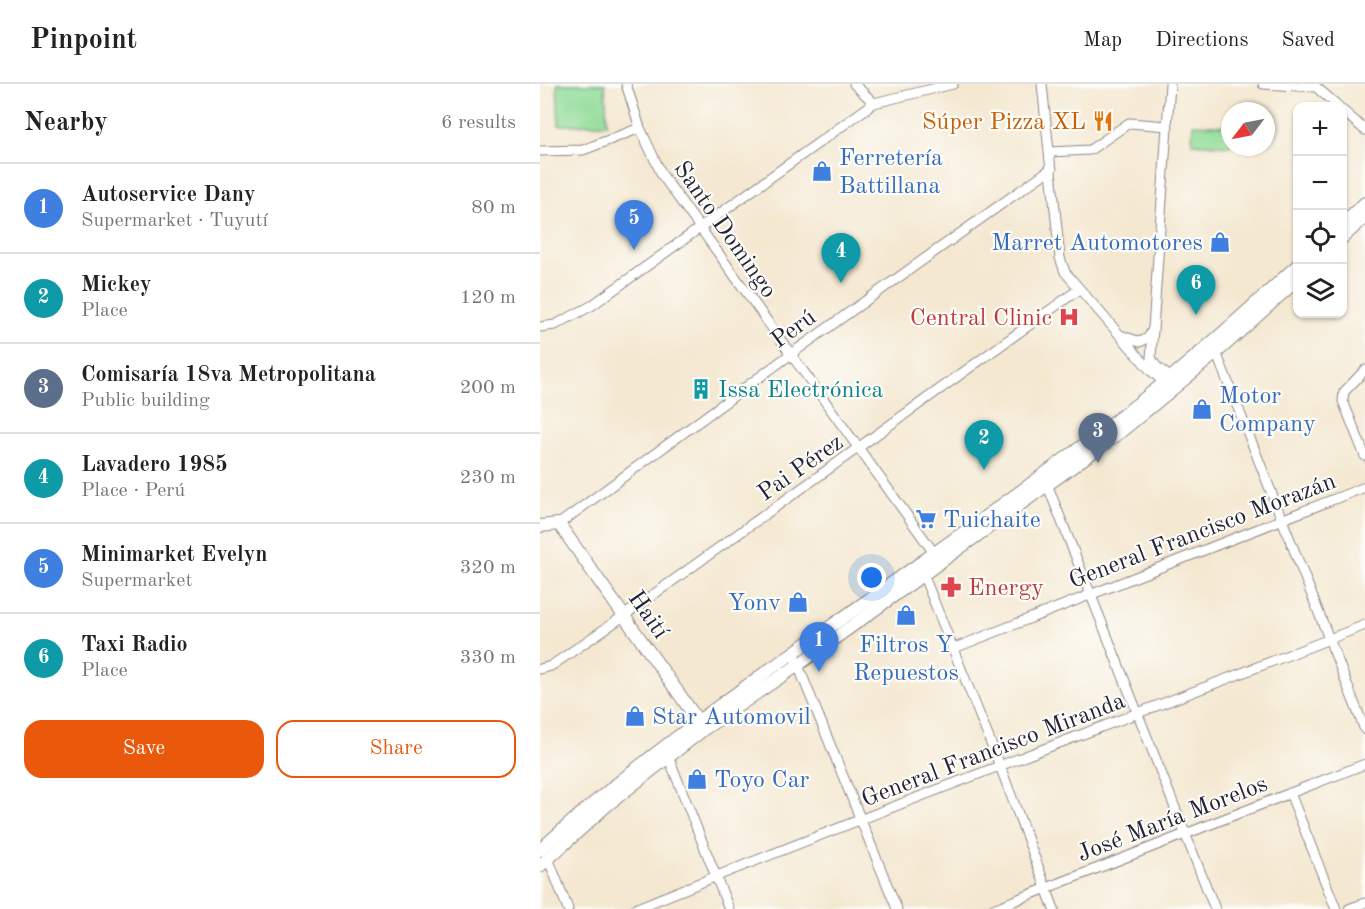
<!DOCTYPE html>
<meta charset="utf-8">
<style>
:root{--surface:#fff;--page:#f6f6f6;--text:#222;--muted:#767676;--line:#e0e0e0;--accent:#ea580c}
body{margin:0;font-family:"Old Standard TT",serif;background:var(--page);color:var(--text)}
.controls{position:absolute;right:18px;top:18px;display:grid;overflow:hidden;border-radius:12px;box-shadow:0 2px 4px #0004}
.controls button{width:54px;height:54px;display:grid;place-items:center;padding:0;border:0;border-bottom:2px solid var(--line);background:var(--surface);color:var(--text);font:30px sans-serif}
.compass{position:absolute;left:681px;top:18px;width:54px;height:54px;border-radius:50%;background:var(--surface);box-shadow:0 2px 4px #0004;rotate:238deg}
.you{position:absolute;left:332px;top:494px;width:21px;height:21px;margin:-15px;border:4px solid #fff;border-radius:50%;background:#1a73e8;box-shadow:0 0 0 9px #1a73e833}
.badge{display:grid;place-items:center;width:39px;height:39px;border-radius:50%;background:var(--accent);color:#fff;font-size:20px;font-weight:700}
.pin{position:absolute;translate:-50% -50px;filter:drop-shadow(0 2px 3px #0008)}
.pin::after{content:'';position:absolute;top:32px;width:21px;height:18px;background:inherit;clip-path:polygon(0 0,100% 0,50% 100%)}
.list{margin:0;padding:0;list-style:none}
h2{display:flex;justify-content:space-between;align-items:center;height:78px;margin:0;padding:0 24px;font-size:26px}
h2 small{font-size:20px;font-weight:400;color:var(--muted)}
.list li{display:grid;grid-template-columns:39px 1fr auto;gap:18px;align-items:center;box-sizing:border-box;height:90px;padding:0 24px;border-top:2px solid var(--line)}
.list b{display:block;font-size:22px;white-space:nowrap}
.list p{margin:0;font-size:20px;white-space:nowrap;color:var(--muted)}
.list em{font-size:20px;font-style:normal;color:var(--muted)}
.actions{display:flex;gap:12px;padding:18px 24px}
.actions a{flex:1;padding:14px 0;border:2px solid var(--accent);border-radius:18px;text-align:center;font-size:21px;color:var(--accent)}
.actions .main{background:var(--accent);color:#fff}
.icon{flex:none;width:33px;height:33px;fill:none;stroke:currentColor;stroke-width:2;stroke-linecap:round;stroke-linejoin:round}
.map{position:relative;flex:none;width:825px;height:825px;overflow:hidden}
header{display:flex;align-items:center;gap:36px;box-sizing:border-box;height:84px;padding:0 30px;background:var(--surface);border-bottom:2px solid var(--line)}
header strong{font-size:28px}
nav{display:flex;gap:33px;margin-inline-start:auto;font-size:21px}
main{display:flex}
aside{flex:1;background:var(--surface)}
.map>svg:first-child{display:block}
.green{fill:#92dd9a;stroke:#5a806a;stroke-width:1.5}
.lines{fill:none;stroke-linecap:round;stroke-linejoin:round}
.minor-casing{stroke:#8b8586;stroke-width:11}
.major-casing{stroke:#8b8586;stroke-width:14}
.minor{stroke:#fff;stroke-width:9}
.major{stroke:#fff;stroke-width:12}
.labels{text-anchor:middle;stroke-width:4.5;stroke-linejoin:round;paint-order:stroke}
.food-label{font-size:24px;fill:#c56008;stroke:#fdfcf7;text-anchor:end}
.shop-label{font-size:24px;fill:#366cbe;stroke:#fdfcf7;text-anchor:start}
.street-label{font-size:24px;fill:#22223b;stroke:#fdfcf7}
.health-label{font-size:24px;fill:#be3a42;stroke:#fdfcf7;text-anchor:end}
.culture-label{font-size:24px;fill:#0d838f;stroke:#fdfcf7;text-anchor:start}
</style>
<header>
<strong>Pinpoint</strong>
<nav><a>Map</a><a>Directions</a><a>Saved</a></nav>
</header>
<main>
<aside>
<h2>Nearby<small>6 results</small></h2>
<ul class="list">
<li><span class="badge" style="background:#3f7fe0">1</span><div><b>Autoservice Dany</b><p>Supermarket · Tuyutí</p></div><em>80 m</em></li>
<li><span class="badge" style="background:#0f9aa8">2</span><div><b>Mickey</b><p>Place</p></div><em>120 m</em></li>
<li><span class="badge" style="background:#5c6f8a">3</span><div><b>Comisaría 18va Metropolitana</b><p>Public building</p></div><em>200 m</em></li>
<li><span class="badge" style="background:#0f9aa8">4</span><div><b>Lavadero 1985</b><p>Place · Perú</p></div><em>230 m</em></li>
<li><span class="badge" style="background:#3f7fe0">5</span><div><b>Minimarket Evelyn</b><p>Supermarket</p></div><em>320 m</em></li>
<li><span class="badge" style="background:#0f9aa8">6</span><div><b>Taxi Radio</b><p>Place</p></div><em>330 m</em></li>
</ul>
<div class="actions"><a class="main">Save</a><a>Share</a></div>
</aside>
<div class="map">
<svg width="825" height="825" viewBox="0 0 825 825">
<rect width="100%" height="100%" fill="#fdfcf7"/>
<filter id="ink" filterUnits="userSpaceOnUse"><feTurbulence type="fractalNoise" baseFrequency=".0167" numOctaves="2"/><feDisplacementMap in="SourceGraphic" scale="12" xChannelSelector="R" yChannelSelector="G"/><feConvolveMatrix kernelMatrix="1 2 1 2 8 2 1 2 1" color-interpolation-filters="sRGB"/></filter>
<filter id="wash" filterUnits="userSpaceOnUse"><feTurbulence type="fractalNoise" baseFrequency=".008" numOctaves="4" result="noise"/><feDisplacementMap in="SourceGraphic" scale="24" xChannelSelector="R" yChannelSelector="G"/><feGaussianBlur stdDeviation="1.35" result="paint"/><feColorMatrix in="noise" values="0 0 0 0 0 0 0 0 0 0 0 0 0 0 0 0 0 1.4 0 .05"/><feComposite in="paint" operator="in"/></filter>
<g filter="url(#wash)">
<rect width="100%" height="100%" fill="#f4e8d1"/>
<!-- green -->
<g class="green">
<path d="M17 0H65L67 40 19 41Z"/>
<path d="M653 40 690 42V62L652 59Z"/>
</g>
</g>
<g filter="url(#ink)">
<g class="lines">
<!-- minor casing -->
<g class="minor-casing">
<g id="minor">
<path d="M86 0 100 44 122 91 397 473"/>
<path d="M314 0 334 19"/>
<path d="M502 0 520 174 525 188 611 287 629 303"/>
<path d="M630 0 611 274 616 282 635 297"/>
<path d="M723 0 776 3 798 22"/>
<path d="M802 26 825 46"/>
<path d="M0 67 43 66 100 44"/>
<path d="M510 68 550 66 589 39 628 42"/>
<path d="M0 243 15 241 51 222 334 19 413 0"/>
<path d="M583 252 600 258 608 254 613 245"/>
<path d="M674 263 825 646"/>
<path d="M825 286 804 308 803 317 825 372"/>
<path d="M505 395 675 825"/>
<path d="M19 440 251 270 512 84"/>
<path d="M381 485 460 682 514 825"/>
<path d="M412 565 825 403"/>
<path d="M253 569 357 825"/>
<path d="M0 585 11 582 85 531 538 206"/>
<path d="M128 672 189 825"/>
<path d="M750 709 796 825"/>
<path d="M8 774 28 825"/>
<path d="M95 825C337 726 582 637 825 541"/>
<path d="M453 825 825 680"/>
<path d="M809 825 825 819"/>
</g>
</g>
<!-- major casing -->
<g class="major-casing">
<g id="major">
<path d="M802 140 825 119"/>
<path d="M802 154 825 133"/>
<path d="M0 442 19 440 161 641"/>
<path d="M0 766C117 659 248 574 376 482 460 423 544 363 624 299 670 262 714 221 758 181"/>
<path d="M0 782 66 722 164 645 258 581 579 349 676 269 758 195"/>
</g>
</g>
<!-- minor -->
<use href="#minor" class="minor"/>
<!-- major -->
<use href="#major" class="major"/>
</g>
</g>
<!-- icons -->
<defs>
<g id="restaurant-bare" transform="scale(1.62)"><path d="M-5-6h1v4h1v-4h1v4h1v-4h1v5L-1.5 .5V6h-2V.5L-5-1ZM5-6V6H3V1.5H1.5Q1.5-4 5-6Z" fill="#e8710a" stroke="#fdfcf7" stroke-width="2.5" paint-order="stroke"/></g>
<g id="shop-bare" transform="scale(1.62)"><path d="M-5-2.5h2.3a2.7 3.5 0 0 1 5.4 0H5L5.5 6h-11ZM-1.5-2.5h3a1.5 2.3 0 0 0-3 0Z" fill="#3f7fe0" stroke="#fdfcf7" stroke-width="2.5" paint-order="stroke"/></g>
<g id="hospital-bare" transform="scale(1.62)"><path d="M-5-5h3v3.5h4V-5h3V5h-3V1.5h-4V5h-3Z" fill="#e0444e" stroke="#fdfcf7" stroke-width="2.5" paint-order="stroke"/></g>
<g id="building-bare" transform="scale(1.62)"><path d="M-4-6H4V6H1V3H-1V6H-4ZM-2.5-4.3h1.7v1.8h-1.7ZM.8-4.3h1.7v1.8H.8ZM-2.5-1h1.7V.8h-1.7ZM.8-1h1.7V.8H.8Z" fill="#0f9aa8" stroke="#fdfcf7" stroke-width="2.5" paint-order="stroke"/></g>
<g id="supermarket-bare" transform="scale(1.62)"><path d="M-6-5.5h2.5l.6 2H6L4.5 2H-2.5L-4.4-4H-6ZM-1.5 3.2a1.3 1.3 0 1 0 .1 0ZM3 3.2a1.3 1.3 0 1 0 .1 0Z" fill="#3f7fe0" stroke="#fdfcf7" stroke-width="2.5" paint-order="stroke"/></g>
<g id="pharmacy-bare" transform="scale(1.62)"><path d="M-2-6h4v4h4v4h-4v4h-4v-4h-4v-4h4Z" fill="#e0444e" stroke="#fdfcf7" stroke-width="2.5" paint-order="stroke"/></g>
</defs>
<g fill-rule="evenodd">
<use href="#restaurant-bare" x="563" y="37"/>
<use href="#shop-bare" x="282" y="87"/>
<use href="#shop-bare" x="680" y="158"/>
<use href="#hospital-bare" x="529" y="233"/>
<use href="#building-bare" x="161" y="305"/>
<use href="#shop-bare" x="662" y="325"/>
<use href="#supermarket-bare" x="386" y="435"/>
<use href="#pharmacy-bare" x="411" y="503"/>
<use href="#shop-bare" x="258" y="518"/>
<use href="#shop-bare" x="366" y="531"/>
<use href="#shop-bare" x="95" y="632"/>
<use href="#shop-bare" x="157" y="695"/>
</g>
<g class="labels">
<!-- food labels -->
<g class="food-label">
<text x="546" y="45">Súper Pizza XL</text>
</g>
<!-- shop labels -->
<g class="shop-label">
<text x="299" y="81">Ferretería<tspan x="299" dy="28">Battillana</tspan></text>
<text x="663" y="166" text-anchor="end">Marret Automotores</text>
<text x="679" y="319">Motor<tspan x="679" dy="28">Company</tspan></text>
<text x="403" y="443">Tuichaite</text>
<text x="241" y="526" text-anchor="end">Yonv</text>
<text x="366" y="568" text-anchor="middle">Filtros Y<tspan x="366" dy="28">Repuestos</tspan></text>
<text x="112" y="640">Star Automovil</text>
<text x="174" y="703">Toyo Car</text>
</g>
<!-- street labels -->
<g class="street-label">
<text transform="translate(186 145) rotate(55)" y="8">Santo Domingo</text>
<text transform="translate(253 244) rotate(-36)" y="8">Perú</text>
<text transform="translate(260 383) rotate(-35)" y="8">Pai Pérez</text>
<text transform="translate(662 446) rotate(-21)" y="8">General Francisco Morazán</text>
<text transform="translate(109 530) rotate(55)" y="8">Haití</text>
<text transform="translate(453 665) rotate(-21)" y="8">General Francisco Miranda</text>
<text transform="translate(632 734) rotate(-21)" y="8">José María Morelos</text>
</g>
<!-- health labels -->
<g class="health-label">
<text x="512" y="241">Central Clinic</text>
<text x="428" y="511" text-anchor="start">Energy</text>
</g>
<!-- culture labels -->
<g class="culture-label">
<text x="178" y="313">Issa Electrónica</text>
</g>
</g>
</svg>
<div class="controls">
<button>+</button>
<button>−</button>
<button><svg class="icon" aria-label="locate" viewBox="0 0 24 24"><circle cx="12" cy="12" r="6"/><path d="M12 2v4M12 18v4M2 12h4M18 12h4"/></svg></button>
<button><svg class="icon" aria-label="layers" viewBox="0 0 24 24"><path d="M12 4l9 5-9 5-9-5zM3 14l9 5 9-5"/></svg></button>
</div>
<svg class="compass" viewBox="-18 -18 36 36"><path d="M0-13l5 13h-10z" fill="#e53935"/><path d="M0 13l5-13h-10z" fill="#767676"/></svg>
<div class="you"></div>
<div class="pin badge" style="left:279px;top:588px;background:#3f7fe0">1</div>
<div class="pin badge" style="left:444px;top:386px;background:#0f9aa8">2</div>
<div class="pin badge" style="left:558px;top:379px;background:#5c6f8a">3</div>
<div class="pin badge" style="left:301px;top:199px;background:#0f9aa8">4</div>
<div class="pin badge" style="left:94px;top:166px;background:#3f7fe0">5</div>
<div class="pin badge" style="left:656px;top:231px;background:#0f9aa8">6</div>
</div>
</main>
